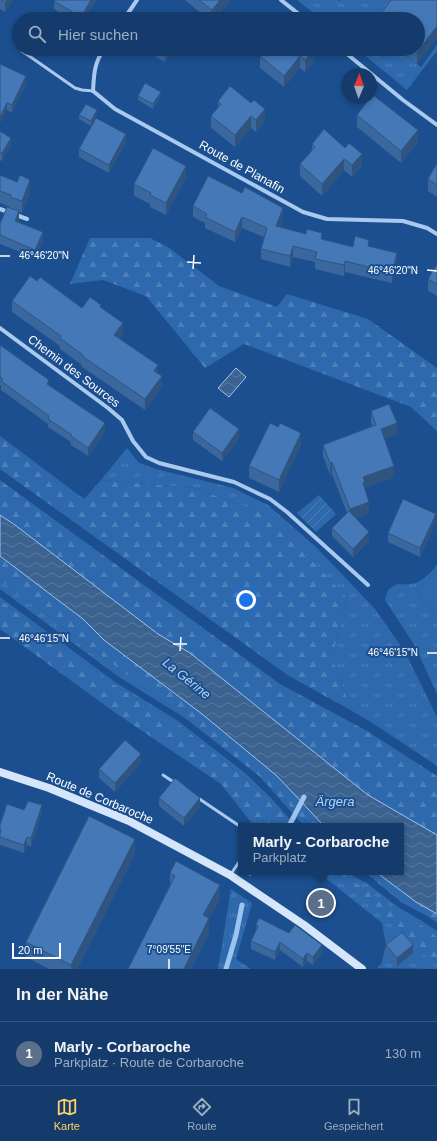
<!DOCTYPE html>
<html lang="de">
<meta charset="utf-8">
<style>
:root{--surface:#143b6b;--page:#214673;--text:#f1f3f6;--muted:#9dadc1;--line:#33557e;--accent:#ffd166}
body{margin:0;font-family:Arial,sans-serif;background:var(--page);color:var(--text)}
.compass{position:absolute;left:341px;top:68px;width:36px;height:36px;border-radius:50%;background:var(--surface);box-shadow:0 2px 6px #0003;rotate:2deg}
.scale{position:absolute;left:12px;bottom:10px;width:49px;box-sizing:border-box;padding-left:4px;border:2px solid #fff;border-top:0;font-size:11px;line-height:14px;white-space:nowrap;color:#fff;-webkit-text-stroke:3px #1b4f8f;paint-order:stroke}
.you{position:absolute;left:246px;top:600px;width:14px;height:14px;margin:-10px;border:3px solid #fff;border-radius:50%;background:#1a73e8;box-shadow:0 0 0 6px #1a73e833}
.badge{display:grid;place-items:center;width:26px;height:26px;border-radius:50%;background:var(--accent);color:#fff;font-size:13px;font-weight:700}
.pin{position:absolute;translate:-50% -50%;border:2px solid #fff;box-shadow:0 1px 4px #0006}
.popup{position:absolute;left:238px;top:823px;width:166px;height:52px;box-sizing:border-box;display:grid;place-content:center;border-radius:0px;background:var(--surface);filter:drop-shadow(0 1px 3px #0005);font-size:13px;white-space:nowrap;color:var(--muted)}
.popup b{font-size:15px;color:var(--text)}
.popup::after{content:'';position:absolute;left:50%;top:100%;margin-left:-8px;border:8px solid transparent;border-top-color:var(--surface)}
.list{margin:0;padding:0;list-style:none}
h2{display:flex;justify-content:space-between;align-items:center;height:52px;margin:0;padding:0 16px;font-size:17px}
h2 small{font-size:13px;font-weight:400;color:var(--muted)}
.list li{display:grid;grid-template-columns:26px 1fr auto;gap:12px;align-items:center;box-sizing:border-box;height:64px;padding:0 16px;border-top:1px solid var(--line)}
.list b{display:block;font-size:15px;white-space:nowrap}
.list p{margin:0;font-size:13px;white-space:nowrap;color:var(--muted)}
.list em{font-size:13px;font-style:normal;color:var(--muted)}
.icon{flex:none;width:22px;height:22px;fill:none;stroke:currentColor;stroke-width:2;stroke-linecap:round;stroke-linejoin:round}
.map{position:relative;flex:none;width:437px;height:969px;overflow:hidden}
.search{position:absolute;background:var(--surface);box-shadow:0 2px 6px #0003;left:12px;right:12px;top:12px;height:44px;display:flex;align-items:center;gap:10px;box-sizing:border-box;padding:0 14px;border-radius:22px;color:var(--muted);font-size:15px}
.sheet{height:116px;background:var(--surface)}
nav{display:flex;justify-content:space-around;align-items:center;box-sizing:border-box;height:56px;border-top:1px solid var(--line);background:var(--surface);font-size:11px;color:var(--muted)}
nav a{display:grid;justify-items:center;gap:2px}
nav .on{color:var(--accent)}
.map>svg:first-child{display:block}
.grass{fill:url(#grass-tufts)}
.forest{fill:url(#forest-firs)}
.park{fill:#2e69ad}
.garden{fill:url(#garden-furrows)}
.water{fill:url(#water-waves);stroke:#9cc4f0}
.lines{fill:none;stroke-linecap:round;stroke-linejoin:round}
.stream{stroke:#9cc4f0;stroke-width:5}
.lane{stroke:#a9c9ee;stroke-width:3}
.street{stroke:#a9c9ee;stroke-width:4}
.secondary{stroke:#d6e6fa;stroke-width:8}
.wall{fill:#3a679d}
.shaded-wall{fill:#305480}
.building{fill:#4478b7;stroke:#305480}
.ticks{fill:none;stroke:#fff;stroke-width:1.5}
.labels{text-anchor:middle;stroke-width:4;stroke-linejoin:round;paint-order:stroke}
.street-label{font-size:12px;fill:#fff;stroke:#1b4f8f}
.water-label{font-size:13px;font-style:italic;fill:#b5d3f5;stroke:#1b4f8f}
.ticks-label{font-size:10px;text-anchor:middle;fill:#fff;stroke:#1b4f8f;stroke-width:4;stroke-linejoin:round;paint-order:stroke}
</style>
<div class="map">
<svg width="437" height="969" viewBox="0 0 437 969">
<defs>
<pattern id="grass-tufts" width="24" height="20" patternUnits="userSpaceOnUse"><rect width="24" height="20" fill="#2e69ad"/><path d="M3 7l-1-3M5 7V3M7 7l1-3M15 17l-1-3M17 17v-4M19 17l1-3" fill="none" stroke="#4d80b9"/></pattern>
<pattern id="forest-firs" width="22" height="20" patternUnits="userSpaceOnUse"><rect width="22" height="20" fill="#2e69ad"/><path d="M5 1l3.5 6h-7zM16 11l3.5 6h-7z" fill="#4d80b9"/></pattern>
<pattern id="garden-furrows" width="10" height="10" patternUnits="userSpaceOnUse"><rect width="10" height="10" fill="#2e69ad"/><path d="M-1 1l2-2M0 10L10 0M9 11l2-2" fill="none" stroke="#4d80b9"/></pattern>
<pattern id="water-waves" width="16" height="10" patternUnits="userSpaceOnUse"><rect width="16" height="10" fill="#3c6290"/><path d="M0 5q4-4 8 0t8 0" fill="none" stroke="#597aa1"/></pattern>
</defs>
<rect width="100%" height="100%" fill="#1b4f8f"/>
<!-- grass -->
<g class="grass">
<path d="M297 0H338L339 1 340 0H400L385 19H321Z"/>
<path d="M437 45V51L407 90 357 49H398L421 67Z"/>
<path d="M127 448 139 463 156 469 233 488 268 505 318 549 375 609 405 652 437 717V766L371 722 352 711 332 658 347 598 310 558 259 512 195 488 101 480Z"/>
<path d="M437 565V569L418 592 422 603 437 613V694L415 646 385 600 388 590C400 580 399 586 412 584 423 581 430 574 437 565Z"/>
<path d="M0 580 185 718 119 677 0 589Z"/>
<path d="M0 597 115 682 178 721 245 773 270 797 262 793 176 722 115 685 0 600Z"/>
<path d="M259 776 310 826H304Z"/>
<path d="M318 872H346L368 884 398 907 422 921 437 931V969L378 968V966L381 965 386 945 382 923Z"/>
<path d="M231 889 252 903 236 959 251 969H218Z"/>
</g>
<!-- forest -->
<g class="forest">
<path d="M90 238H150L168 247 219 286 277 307 287 294 368 319 437 368V431L411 407 244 344 205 368 146 296 103 280 70 284Z"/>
<path d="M0 436 84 499 101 480 195 488 259 512 310 558 347 598 332 658 352 711 289 676 0 469Z"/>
<path d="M0 480 280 684 367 731 437 776V835L368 795 190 653 158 634 15 525 0 515Z"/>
<path d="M0 556 83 619 104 640 202 714 277 776 324 826H310L259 776 185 718 0 580Z"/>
<path d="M0 600 115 685 176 722 262 793 270 797 296 826H254L221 784 117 714 0 629Z"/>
<path d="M328 872H340L392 908 416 921 437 937V959L420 954 390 922Z"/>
<path d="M365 872H376L416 902 437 914V923L429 917 401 902Z"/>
</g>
<!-- park -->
<path class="park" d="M437 569V613L422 603 418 592Z"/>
<!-- garden -->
<path class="garden" d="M319 495 336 514 316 532 297 513Z"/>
<!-- water -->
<g class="water">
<path d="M236 368 246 377 229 397 218 388Z"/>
<path d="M0 515 15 525 158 634 190 653 368 795 437 835V914L416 902 376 872H401V826H324L277 776 202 714 104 640 83 619 0 556Z"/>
</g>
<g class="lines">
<!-- stream -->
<g class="stream">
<path d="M289 826 304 797"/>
<path d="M250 873 251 872"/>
<path d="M226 969 236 935 242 905"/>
</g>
<!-- lane -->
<g class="lane">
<path d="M22 51 75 88 82 90 93 91"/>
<path d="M163 775 175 783"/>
<path d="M198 798 241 827"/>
<path d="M231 874 241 859"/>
</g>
<!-- street -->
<g class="street">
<path d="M281 0 305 19"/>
<path d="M124 19 137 0"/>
<path d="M104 49C94 63 94 75 93 91L115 109 303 212 327 219 403 221 427 228 437 234"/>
<path d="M341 49 403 100 437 125"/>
<path d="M0 209 27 219"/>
<path d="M0 328 108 408 122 420 133 441 146 457 159 463 234 482 270 499 287 512 368 585"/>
</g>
<!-- secondary -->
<path class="secondary" d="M0 772 49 788 129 821 230 875 304 925 362 969"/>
</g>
<!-- wall -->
<g class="wall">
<path d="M0 0H13L5 12 0 9Z"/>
<path d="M96 0 85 19H70L54 9V1Z"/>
<path d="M185 0H229V2L214 19H208Z"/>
<path d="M437 0 417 64 398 49H418Z"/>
<path d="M142 49H173L165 62Z"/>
<path d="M314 49V61L305 72 300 68 284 87 260 68V56Z"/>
<path d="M0 64 26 83 12 113 7 110Z"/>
<path d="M138 96H161L153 109 138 100Z"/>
<path d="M218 101 265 121 256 132 251 128 235 147 211 128V116L218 107Z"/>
<path d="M97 114 91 126 79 119V115Z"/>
<path d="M357 115 418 142 401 163 357 127Z"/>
<path d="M0 131 11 146 2 161 0 160Z"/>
<path d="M126 142 109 173 79 157V149Z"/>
<path d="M312 144 362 166 352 177 344 170 322 196 300 176V164L312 151Z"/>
<path d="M437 163V197L428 191V179Z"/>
<path d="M0 175 30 192 22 213 19 212V220L18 222 43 241 35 258 0 244V224L10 208V207L0 203Z"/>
<path d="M186 178 166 215 150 207V204L134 196V184Z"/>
<path d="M193 206 283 219 280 227 322 239 353 247 369 246 397 263 392 283 345 272 344 276 315 269V262L293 257 290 267 261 259V249L264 237 242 228 235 242 205 228V223L193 217Z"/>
<path d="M437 264V296L428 291V279Z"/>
<path d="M37 281 82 308H101L123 334 119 339 158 373 162 387 145 410 82 367V365L60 349V346L12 312V301Z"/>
<path d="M0 345 105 432 88 456 71 445V442L48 427V424L1 390V386L0 385Z"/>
<path d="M371 411 397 434 384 439 394 477 365 488 369 513 356 518 369 541 353 557 332 536V528L347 513 332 474 330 475 323 456V445L372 426 371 423Z"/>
<path d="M193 432 239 438 222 461 193 440Z"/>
<path d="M301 445 279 492 249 478V466Z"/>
<path d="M436 522 420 557 388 542V533Z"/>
<path d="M141 762 115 792 99 778V769Z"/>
<path d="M159 798 200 807 184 826 159 806Z"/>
<path d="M24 810 42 813 31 846 27 845 24 853 0 845V825Z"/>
<path d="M135 854 77 969H49L26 957V942Z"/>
<path d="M170 873 220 899 209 918V933L191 969H128L170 885Z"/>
<path d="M256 924 322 953 313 965 307 961 303 967 280 950 275 960 251 949V941L256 930Z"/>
<path d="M386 945 413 953 397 966 386 954Z"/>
</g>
<!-- shaded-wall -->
<g class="shaded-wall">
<path d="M7 0H13L5 12V3Z"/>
<path d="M91 0H96L85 19H81V17Z"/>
<path d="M220 0H229V2L214 19H212V10Z"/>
<path d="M437 26V38L417 64V53Z"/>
<path d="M168 49H173L165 62V54Z"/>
<path d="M314 49V61L305 72V60Z"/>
<path d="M300 56V68L284 87V76Z"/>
<path d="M26 76V83L12 113V105Z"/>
<path d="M161 92V96L153 109V104Z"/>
<path d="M7 103V110L0 124V117Z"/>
<path d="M265 109V121L256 132V120Z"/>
<path d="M97 110V114L91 126V121Z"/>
<path d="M251 116V128L235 147V135Z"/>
<path d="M418 130V142L401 163V151Z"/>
<path d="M126 134V142L109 173V165Z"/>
<path d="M11 138V146L2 161V153Z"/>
<path d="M362 154V166L352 177V165Z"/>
<path d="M344 159V170L322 196V184Z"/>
<path d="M186 166V178L166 215V203Z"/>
<path d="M30 180V192L22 213V201Z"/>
<path d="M283 208V219L276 236V226Z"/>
<path d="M19 211V220L15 229V221Z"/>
<path d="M242 217V228L235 242V232Z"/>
<path d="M43 232V241L35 258V250Z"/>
<path d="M293 246V257L290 267V256Z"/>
<path d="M397 253V263L392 283V273Z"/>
<path d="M345 261V272L344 276V265Z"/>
<path d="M123 323V334L114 346V335Z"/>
<path d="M158 365V376L154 371Z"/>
<path d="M162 376V387L145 410V399Z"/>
<path d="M49 380V388L47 384Z"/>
<path d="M105 423V432L88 456V448Z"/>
<path d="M397 423V434L381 440V429Z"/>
<path d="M239 429V438L222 461V453Z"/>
<path d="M301 433V445L279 492V480Z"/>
<path d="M332 462V474L330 475V463Z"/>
<path d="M394 466V477L365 488V493L363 483V477Z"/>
<path d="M369 502V513L350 520V509Z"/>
<path d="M436 514V522L420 557V548Z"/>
<path d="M369 532V541L353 557V549Z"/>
<path d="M141 754V762L115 792V783Z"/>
<path d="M200 798V807L184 826V818Z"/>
<path d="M42 805V813L31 846V838Z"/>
<path d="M27 837V845L24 853V845Z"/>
<path d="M135 839V854L77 969H71V965Z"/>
<path d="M220 885V899L203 929V915Z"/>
<path d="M209 918V933L191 969H184Z"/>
<path d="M280 942V950L275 960V952Z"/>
<path d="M322 945V953L313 965V957Z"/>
<path d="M413 945V953L397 966V958Z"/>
<path d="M307 953V961L303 967V959Z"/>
</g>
<!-- building -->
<g class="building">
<path d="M1 0H7L5 3Z"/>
<path d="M54 0H91L81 17 54 1Z"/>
<path d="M199 0H220L212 10Z"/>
<path d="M391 0H437V26L417 53 413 49H418V19H377Z"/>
<path d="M149 13 159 19H146Z"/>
<path d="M156 49H168L165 54Z"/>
<path d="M265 49H314L305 60 300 56 284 76 260 56Z"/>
<path d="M0 64 26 76 12 105 7 103 0 117Z"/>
<path d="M145 83 161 92 153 104 138 96Z"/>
<path d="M230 86 251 103 254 100 265 109 256 120 251 116 235 135 211 116 221 104 218 101Z"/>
<path d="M373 95 418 130 401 151 357 115 370 98H371Z"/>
<path d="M86 104 97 110 91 121 79 115Z"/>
<path d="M96 118 126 134 109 165 79 149Z"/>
<path d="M324 129 345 148 349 143 362 154 352 165 344 159 322 184 300 164 315 147 312 144Z"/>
<path d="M0 131 11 138 2 153 0 152Z"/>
<path d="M153 148 186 166 166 203 150 195 151 193 134 184Z"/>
<path d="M437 163V185L428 179Z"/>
<path d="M0 175 17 182 20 175 30 180 22 201 10 197 11 195 0 191Z"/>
<path d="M208 176 242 193 245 187 283 208 276 226 306 234 307 229 322 233 321 239 353 247 355 236 369 240 368 246 397 253 392 273 345 261 344 265 315 259 317 252 293 246 290 256 261 249 267 228 242 217 235 232 205 217 207 214 193 206Z"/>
<path d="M7 207 19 211 15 221 43 232 35 250 0 235V224Z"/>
<path d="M437 264V284L428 279Z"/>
<path d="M30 276 37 281 40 277 82 308 90 297 101 305 100 307 123 323 114 335 158 365 154 371 162 376 145 399 82 356 83 355 60 338 61 336 12 301Z"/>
<path d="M0 345 49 380 47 384 105 423 88 448 71 436 72 435 48 419 49 416 1 381 3 379 0 377Z"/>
<path d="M389 404 397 423 381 429 394 466 363 477 365 482 363 483 369 502 350 509 332 462 330 463 323 445 376 425 371 411Z"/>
<path d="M210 408 239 429 222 453 193 432Z"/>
<path d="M270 423 278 427 280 423 301 433 279 480 249 466Z"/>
<path d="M403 499 436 514 420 548 388 533Z"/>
<path d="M349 511 369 532 353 549 332 528Z"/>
<path d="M125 740 141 754 115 783 99 769Z"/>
<path d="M175 778 200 798 184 818 159 798Z"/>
<path d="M28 801 42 805 31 838 27 837 24 845 0 837V833L1 830 0 829V825L7 804 24 810Z"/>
<path d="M89 816 135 839 71 965 26 942Z"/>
<path d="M176 861 220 885 203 915 209 918 184 969H128L175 876 170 873Z"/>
<path d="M259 918 289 933 295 925 322 945 313 957 307 953 303 959 280 942 275 952 251 941 258 926 256 924Z"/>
<path d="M402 932 413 945 397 958 386 945Z"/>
</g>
<!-- ticks -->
<path class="ticks" d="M0 256H10M187 262 201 263M193 269 194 255M427 270 437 271M0 638H10M173 644H187M180 651 181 637M427 653H437M169 969V959"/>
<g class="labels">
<!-- street labels -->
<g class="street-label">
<text transform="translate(242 167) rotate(29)" y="4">Route de Planafin</text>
<text transform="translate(74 371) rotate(37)" y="4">Chemin des Sources</text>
<text transform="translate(100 798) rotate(23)" y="4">Route de Corbaroche</text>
</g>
<!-- water labels -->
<g class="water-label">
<text transform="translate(187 678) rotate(39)" y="5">La Gérine</text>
<text x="335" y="806">Ärgera</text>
</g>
</g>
<g class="ticks-label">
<text x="44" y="259">46°46'20"N</text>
<text x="393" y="274">46°46'20"N</text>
<text x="44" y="642">46°46'15"N</text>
<text x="393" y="656">46°46'15"N</text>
<text x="169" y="953">7°09'55"E</text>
</g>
</svg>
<svg class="compass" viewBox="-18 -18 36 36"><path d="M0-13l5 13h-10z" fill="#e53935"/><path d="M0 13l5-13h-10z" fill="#9dadc1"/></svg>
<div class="scale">20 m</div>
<div class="you"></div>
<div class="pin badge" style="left:321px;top:903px;background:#5c6f8a">1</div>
<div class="popup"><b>Marly - Corbaroche</b>Parkplatz</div>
<div class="search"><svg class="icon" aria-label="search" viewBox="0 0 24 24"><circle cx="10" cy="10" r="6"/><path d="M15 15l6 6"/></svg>Hier suchen</div>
</div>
<section class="sheet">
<h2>In der Nähe<small></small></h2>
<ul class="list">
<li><span class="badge" style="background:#5c6f8a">1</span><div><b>Marly - Corbaroche</b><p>Parkplatz · Route de Corbaroche</p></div><em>130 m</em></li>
</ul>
</section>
<nav>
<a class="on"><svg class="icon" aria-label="map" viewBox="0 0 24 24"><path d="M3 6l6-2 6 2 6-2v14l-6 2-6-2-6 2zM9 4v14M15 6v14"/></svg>Karte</a>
<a><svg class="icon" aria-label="directions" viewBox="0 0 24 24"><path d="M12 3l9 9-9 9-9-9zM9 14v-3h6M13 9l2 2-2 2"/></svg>Route</a>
<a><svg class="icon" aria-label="saved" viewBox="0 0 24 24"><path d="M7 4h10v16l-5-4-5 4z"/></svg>Gespeichert</a>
</nav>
